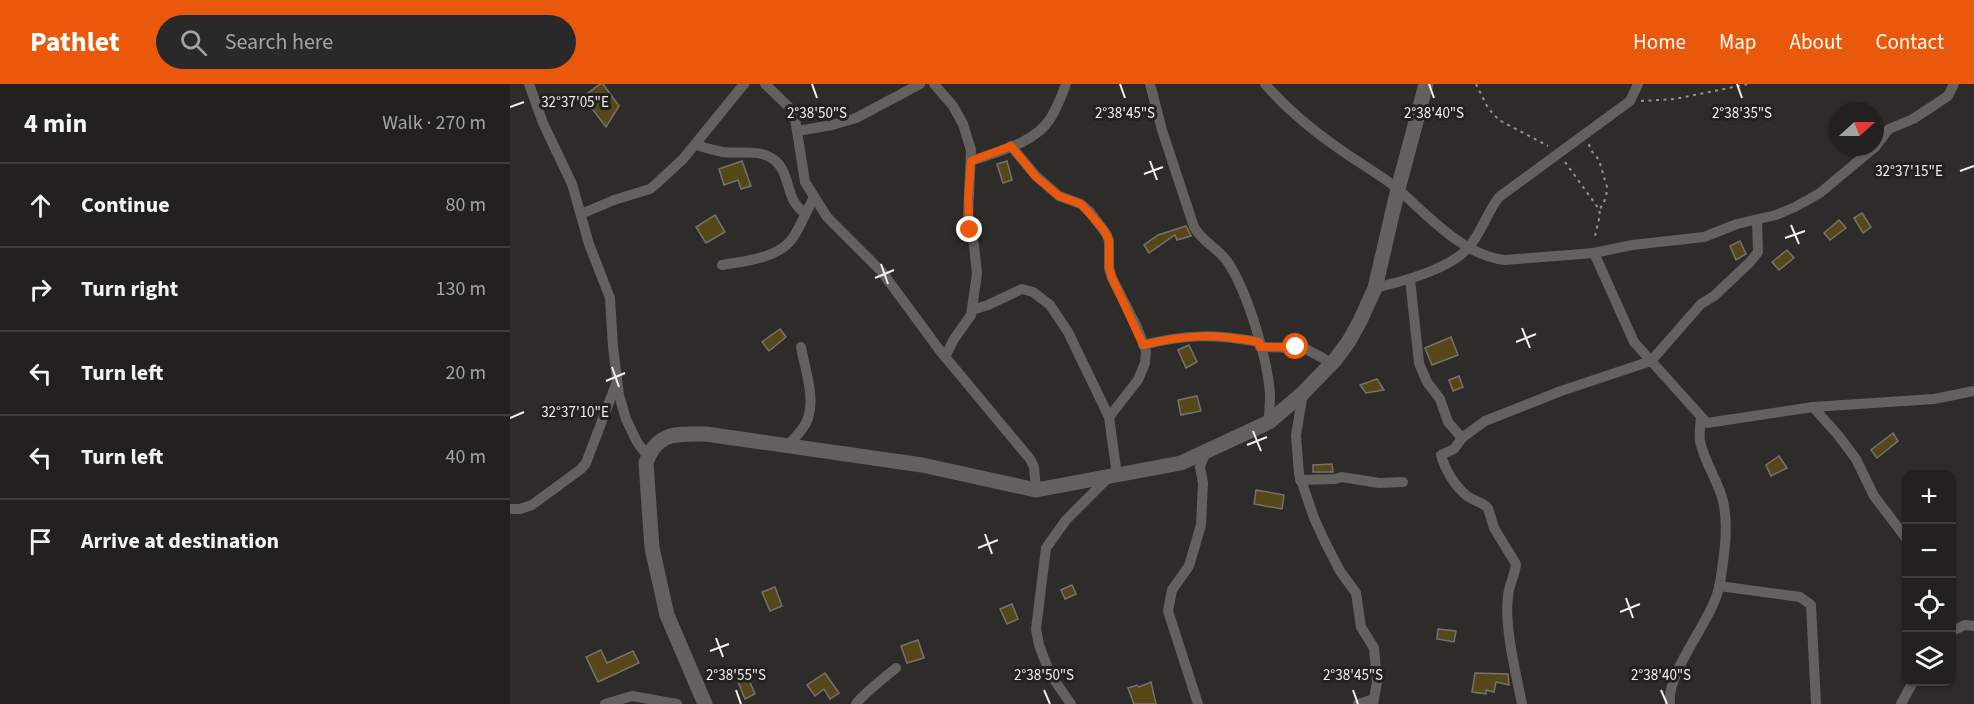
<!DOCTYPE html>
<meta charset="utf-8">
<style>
:root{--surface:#222120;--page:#2a2929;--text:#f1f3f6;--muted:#a2a3a5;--line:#3f3e3e;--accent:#ea580c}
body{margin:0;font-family:"Source Sans 3",sans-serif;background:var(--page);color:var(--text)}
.controls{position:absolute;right:18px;bottom:18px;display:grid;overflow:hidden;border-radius:12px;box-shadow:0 2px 4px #0004}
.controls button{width:54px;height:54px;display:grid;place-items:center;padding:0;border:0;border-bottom:2px solid var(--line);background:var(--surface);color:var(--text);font:30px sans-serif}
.compass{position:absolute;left:1320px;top:18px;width:54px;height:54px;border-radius:50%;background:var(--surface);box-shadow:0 2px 4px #0004;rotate:69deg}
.stop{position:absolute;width:18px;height:18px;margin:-14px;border:4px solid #ea580c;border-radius:50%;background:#fff}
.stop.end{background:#ea580c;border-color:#fff;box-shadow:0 2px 6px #0008}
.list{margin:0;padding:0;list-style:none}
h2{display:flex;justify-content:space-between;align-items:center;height:78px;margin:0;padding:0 24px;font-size:26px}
h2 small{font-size:20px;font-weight:400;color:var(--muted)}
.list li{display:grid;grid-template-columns:39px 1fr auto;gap:18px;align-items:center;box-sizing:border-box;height:84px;padding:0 24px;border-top:2px solid var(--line)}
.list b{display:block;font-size:22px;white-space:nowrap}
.list em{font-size:20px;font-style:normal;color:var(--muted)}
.icon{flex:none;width:33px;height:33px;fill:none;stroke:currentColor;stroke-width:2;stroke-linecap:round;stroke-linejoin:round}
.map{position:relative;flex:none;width:1464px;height:620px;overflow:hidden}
header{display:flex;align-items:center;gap:36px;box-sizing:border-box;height:84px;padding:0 30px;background:var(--accent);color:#fff}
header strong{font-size:28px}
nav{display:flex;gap:33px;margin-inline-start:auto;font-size:21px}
.search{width:420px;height:54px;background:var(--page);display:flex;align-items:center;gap:15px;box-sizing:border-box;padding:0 21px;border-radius:33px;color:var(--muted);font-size:22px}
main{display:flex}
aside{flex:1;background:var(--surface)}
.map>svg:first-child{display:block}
.building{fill:#564718;stroke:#73726f;stroke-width:1.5}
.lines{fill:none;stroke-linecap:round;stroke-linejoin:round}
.path{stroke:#92918f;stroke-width:2;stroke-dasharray:3 4.5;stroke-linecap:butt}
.street{stroke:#62615e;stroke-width:10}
.secondary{stroke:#62615e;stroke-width:15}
.route{stroke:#ea580c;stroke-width:8}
.ticks{fill:none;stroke:#f0efee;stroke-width:2}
.ticks-label{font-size:15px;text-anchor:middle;fill:#f0efee;stroke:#232220;stroke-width:6;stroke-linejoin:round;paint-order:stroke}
</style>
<header>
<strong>Pathlet</strong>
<div class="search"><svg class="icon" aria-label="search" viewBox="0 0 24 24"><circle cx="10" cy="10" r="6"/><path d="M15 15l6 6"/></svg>Search here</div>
<nav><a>Home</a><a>Map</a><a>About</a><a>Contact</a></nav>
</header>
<main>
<aside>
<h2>4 min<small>Walk · 270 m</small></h2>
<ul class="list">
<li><svg class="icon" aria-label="ahead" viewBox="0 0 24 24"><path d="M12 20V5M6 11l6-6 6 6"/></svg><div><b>Continue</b></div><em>80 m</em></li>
<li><svg class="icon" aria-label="right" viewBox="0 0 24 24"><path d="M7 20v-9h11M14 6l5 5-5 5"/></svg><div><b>Turn right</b></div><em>130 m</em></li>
<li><svg class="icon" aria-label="left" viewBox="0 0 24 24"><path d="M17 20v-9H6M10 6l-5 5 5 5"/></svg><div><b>Turn left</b></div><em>20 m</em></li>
<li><svg class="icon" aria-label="left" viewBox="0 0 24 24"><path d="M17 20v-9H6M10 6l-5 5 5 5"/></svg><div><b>Turn left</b></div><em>40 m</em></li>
<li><svg class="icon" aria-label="arrive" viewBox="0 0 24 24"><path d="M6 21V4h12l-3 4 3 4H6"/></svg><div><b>Arrive at destination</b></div></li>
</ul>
</aside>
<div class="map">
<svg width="1464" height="620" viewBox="0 0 1464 620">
<rect width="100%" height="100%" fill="#2d2c2a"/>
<!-- building -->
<g class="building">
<path d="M90 0H93L109 22 96 43 73 13Z"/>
<path d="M232 77 241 102 231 105 228 96 214 101 209 85Z"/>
<path d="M497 77 502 96 493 99 487 80Z"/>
<path d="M1352 129 1361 143 1353 149 1344 134Z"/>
<path d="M205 131 215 148 196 159 186 143Z"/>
<path d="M1329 136 1336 144 1320 156 1314 149Z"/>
<path d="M676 142 681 152 667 156 665 151 639 169 634 161 648 151Z"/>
<path d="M1230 157 1236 170 1226 176 1220 162Z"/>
<path d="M1277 166 1284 174 1269 186 1262 178Z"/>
<path d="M270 245 276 253 259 267 252 258Z"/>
<path d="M941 253 948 271 922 281 915 264Z"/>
<path d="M679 261 687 278 676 284 668 266Z"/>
<path d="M949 292 953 303 943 307 939 296Z"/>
<path d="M867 295 874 306 856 309 850 301Z"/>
<path d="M687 312 691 327 671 331 668 316Z"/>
<path d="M1383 349 1388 357 1367 374 1361 366Z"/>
<path d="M1269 372 1277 384 1261 392 1256 381Z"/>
<path d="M822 380 823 388H803V381Z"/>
<path d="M746 406 774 411 772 425 744 420Z"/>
<path d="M562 501 566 510 555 515 551 506Z"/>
<path d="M265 503 272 522 260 527 252 508Z"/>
<path d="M502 520 508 535 497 540 490 525Z"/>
<path d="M928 545 946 547 944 558 927 555Z"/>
<path d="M408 556 414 574 397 579 391 562Z"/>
<path d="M91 566 97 579 123 567 129 579 88 598 76 573Z"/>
<path d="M234 584 245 610 235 615 224 588Z"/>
<path d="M315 589 329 609 320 615 314 605 305 612 297 601Z"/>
<path d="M965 589 998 590 999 601 986 598 984 608 976 606V610L962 608Z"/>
<path d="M641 598 646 620H624L618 604 627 601 629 603Z"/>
</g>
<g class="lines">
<!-- path -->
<g class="path">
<path d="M966 0 978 24 989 36 1038 62"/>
<path d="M1131 17 1165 15 1238 0"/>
<path d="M1079 60 1080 65 1089 76 1097 103 1096 114 1090 125"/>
<path d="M1055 78 1089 125 1090 131 1084 156"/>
</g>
<!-- street -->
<g class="street">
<path d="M19 0 33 39 62 100 79 160 100 214 103 263 109 311 116 335 127 358 138 373"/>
<path d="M255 0 284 28 295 98 317 133 372 188 431 268 520 375 524 383 526 406"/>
<path d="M424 0 443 22 453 40 461 66 458 134 464 161 467 190 461 231 444 255 435 273"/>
<path d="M640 0 652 46 684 143C693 159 710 165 719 180 738 210 758 276 760 311 760 320 759 329 759 338"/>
<path d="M755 0C776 24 802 46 828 64 847 78 870 90 889 106 918 132 954 172 995 176L1084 169 1122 161 1194 153 1227 140 1266 131 1285 123 1310 109 1365 63"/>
<path d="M288 47 322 41 346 34 410 0"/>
<path d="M186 61C195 64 204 66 213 68 228 70 250 65 263 75 282 88 274 116 295 129"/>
<path d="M501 62 526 92 549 112 571 120 580 128 597 151 599 157V184L602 194 627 243 636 267 635 279 628 296 599 333"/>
<path d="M1365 63 1379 45 1403 35 1438 12 1444 0"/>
<path d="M461 77C487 68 525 59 540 35 547 24 552 11 556 0"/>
<path d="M71 130 104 116 140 105 146 100 173 75 234 0"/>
<path d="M1084 169 1124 258 1197 339 1303 323 1424 315 1464 307"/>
<path d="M212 181C234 177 267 175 282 155 290 144 297 126 304 113"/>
<path d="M900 195 909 279 917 298 930 315 938 338 952 354"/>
<path d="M865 204C893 197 938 186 958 164 970 152 977 128 989 113L1120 17 1128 0"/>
<path d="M462 226 478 221 512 205 523 208 540 221 558 248 599 333 607 391"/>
<path d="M633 261C676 250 706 250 749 258"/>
<path d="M750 263 794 264 822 279"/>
<path d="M793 309 786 351 789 390 804 434 815 458 830 487 846 509 851 543 864 564 867 598 863 620"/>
<path d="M1303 323 1328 351 1346 375 1364 412 1396 454"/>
<path d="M277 362C284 355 291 348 296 339 307 317 295 286 291 263"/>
<path d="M790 396 825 395 832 393 869 399 893 398"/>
<path d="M0 425H10L22 421 71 385 76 379 106 300"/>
<path d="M1209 502 1290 513 1301 521 1306 620"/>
<path d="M1442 547 1455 541 1464 542"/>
<path d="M95 620 122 612 167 620"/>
<path d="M346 620C352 611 376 592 386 584"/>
<path d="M561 620 540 590 529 561 526 545 536 464 556 436 600 392"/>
<path d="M688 620 658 527 662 506 679 482 691 441 693 399 690 383 696 367"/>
<path d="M848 620 864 615"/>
<path d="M1012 620C1006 590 994 542 998 512 999 501 1005 491 1006 480L984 444 978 424C972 418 964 417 957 412 945 402 935 386 931 371L944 365 952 354 975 337 1051 307 1141 277 1191 220 1204 212 1239 179 1248 168 1247 136"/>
<path d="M1160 620C1156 586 1204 536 1210 499 1214 473 1219 443 1213 417 1208 396 1194 378 1190 357 1189 350 1190 342 1191 334"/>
<path d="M1391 620 1403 598"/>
</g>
<!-- secondary -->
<path class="secondary" d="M195 620 157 531 142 464 136 379C147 347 167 350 196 350L412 381 526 406 671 379 759 338 793 309 825 276 839 257 850 237 865 204 888 105 916 0"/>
</g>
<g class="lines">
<!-- route -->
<path class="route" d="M460 146 458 114 461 77 501 62 526 93 549 112 571 120 594 146 599 157V184L602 194 633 261C676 250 706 250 749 258L750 263H786"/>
</g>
<!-- ticks -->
<path class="ticks" d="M302 0 307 14M610 0 615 14M919 0 924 14M1227 0 1232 14M0 23 14 18M640 77 647 96M1450 87 1464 82M634 90 653 83M1281 141 1289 160M1275 154 1295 147M371 180 378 200M365 194 384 186M1012 244 1020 264M1006 258 1026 250M102 283 109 303M96 297 115 289M0 334 14 328M743 347 751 367M737 361 757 353M475 450 482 470M468 464 488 456M1116 514 1123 534M1110 528 1130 520M206 554 213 573M200 567 219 560M226 606 231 620M534 606 540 620M843 606 848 620M1151 606 1157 620"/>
<g class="ticks-label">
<text x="65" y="23">32°37'05"E</text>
<text x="1232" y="34">2°38'35"S</text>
<text x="307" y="34">2°38'50"S</text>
<text x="615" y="34">2°38'45"S</text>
<text x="924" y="34">2°38'40"S</text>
<text x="1399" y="92">32°37'15"E</text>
<text x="65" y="333">32°37'10"E</text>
<text x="226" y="596">2°38'55"S</text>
<text x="534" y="596">2°38'50"S</text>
<text x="843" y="596">2°38'45"S</text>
<text x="1151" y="596">2°38'40"S</text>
</g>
</svg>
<div class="controls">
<button>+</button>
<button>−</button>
<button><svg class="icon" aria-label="locate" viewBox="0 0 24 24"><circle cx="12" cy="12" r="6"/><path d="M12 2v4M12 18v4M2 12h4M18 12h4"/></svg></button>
<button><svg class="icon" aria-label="layers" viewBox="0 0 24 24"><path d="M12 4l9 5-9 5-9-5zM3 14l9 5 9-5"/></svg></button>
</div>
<svg class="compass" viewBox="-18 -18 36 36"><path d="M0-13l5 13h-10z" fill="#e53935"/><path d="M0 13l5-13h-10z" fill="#a2a3a5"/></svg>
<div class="stop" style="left:786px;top:263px"></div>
<div class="stop end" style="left:460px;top:146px"></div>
</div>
</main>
